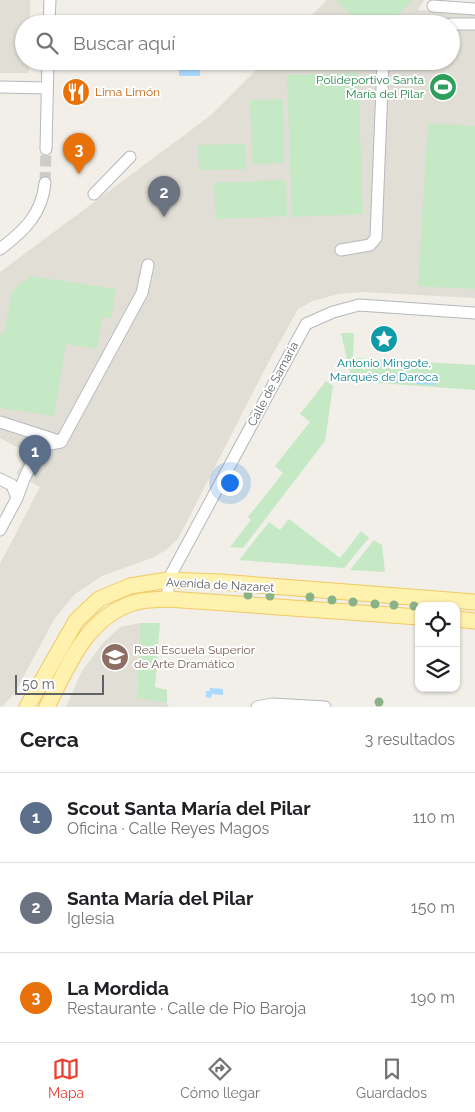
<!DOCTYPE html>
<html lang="es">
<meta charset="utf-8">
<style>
:root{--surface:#fff;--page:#f2f2f2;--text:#202124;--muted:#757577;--line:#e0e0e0;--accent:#ea4335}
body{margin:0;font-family:Raleway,sans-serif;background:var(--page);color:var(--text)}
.controls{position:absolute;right:15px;bottom:15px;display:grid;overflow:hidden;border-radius:10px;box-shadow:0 1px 4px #0004}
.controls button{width:45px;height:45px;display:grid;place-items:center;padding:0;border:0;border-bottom:1px solid var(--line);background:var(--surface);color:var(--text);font:25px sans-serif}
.scale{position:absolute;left:15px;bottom:12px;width:89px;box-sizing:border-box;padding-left:5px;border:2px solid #5f6368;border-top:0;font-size:14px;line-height:18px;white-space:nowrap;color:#5f6368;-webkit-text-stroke:4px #fff;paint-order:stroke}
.you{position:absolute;left:229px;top:482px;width:18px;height:18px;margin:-12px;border:4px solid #fff;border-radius:50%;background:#1a73e8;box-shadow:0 0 0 8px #1a73e833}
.badge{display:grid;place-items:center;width:32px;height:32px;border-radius:50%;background:var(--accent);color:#fff;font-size:16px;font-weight:700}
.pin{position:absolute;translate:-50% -41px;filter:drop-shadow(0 1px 2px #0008)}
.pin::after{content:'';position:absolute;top:26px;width:18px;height:15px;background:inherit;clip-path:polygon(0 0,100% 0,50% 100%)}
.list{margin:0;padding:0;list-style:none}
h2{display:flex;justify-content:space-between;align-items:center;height:65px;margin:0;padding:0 20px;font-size:21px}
h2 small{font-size:16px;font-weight:400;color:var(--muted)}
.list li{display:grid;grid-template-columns:32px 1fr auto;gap:15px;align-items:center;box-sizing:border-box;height:90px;padding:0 20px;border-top:1px solid var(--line)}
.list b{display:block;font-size:19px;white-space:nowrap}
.list p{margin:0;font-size:16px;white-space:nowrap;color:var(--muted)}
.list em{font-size:16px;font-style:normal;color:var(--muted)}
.icon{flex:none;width:28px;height:28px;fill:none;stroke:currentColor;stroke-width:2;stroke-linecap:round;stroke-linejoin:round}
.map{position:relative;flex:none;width:475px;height:707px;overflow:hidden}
.search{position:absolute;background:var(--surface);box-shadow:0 1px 4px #0004;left:15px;right:15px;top:15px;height:55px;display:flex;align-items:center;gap:12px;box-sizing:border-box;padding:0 18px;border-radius:28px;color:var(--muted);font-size:19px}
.sheet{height:335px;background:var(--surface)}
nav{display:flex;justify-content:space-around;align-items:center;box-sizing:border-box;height:70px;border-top:1px solid var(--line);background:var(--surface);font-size:14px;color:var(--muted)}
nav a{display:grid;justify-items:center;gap:2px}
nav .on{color:var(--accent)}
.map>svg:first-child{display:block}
.education{fill:#e1ded6}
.green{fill:#c5e8c5}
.water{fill:#aadaff}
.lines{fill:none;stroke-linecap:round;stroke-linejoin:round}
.minor-tunnel{stroke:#ccccc8;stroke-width:11;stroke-dasharray:11 5.5;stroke-linecap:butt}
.minor-casing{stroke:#b5b8bc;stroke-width:13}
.major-casing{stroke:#f2c960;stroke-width:17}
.minor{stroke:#fff;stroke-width:11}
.major{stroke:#fff2af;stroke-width:15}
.tree{fill:#89b387}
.labels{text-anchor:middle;stroke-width:4;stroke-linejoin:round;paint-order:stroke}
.leisure-label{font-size:12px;fill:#27864d;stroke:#fff;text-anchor:end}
.food-label{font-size:12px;fill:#c56008;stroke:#fff;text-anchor:start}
.culture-label{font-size:12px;fill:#0d838f;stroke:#fff}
.street-label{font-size:12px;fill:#5f6368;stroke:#fff}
.education-label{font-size:12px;fill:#785e54;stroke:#fff;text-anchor:start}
</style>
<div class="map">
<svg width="475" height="707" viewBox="0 0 475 707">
<rect width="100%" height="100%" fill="#f1efe8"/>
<!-- education -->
<g class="education">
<path d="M0 0H30V24H24V61H29V73H0Z"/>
<path d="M327 0H424L418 10 475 13V298L362 292 338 294 313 301 298 309 267 365 178 539 166 550 152 558 102 576 75 594 55 618 14 694 4 705 0 707V564L40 487 16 474 28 453 0 438V272L210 116 265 61H451V24H303Z"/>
<path d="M140 623 137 697 167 703 169 707H66L82 671 103 643 120 627Z"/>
</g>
<!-- green -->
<g class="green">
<path d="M337 0H413L387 24H359Z"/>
<path d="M358 73 363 214 292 217 287 75Z"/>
<path d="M283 99 284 163 252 164 250 100Z"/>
<path d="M428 123 475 126V289L418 286Z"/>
<path d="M245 144 246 169 199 170 198 145Z"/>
<path d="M286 180 287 216 216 219 214 183Z"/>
<path d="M30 276 116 289 111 318 102 317 97 349 66 344 54 416 0 408V334H4L12 292Z"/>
<path d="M341 333H354L353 358 475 365V390L352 381Z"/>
<path d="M326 381 333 386 325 441 243 548 230 547 251 520 248 517 283 473 275 466 310 422 300 414Z"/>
<path d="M289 519 340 558 361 531 369 538 344 568 239 560 269 522 280 530Z"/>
<path d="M374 540 382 545 385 572 350 570Z"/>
<path d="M140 623H160L155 687 167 690V703L137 698Z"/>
</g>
<!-- water -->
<g class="water">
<path d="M179 61H201L200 76H179Z"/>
<path d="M381 373 401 374V383L380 381Z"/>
<path d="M416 375 436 377V385L415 384Z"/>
<path d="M210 688 223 689V695L212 694 211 698 206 697V691H210Z"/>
</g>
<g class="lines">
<!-- minor-tunnel -->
<path class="minor-tunnel" d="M45 183 46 149"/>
<!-- minor casing -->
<g class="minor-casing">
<g id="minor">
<path d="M433 6 475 9"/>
<path d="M49 24 50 0"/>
<path d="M451 24H475"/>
<path d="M0 87 47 88"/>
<path d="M46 149 48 61"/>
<path d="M94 194 130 157"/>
<path d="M0 249C24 231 42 214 45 183"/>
<path d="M341 250 370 245 376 238 383 61"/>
<path d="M0 422 59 441"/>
<path d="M0 479 12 485 17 498 0 530"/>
<path d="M17 498 24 479 40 446 61 442 142 293 148 265"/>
<path d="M168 599V580L306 324 333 312 359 305 475 313"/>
<path d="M257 707 272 704 325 707"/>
</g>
</g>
<!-- major casing -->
<g class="major-casing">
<g id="major">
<path d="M456 619 475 621"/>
<path d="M27 707 76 621 99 599 130 586 168 580 220 582 475 602"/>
<path d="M47 707C68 666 86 618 133 603 144 599 157 600 168 599L419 617"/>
</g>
</g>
<!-- minor -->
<use href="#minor" class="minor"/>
<!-- major -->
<use href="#major" class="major"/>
</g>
<!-- trees -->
<g class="tree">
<circle cx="248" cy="595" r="4.5"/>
<circle cx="270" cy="596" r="4.5"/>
<circle cx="310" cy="597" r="4.5"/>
<circle cx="332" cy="600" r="4.5"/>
<circle cx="353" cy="602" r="4.5"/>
<circle cx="375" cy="604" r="4.5"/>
<circle cx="394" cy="605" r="4.5"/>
<circle cx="414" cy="606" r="4.5"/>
<circle cx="379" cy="702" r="4.5"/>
</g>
<!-- icons -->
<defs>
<g id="stadium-disc" transform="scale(1.4375)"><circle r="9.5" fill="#2e9e5b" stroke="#fff"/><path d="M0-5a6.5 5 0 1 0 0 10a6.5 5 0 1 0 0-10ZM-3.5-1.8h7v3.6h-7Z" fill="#fff"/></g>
<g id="restaurant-disc" transform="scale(1.4375)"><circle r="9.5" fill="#e8710a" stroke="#fff"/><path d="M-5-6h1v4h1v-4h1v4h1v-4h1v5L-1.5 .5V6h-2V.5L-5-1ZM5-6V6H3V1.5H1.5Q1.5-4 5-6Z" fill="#fff"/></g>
<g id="sight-disc" transform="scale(1.4375)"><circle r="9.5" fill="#0f9aa8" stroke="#fff"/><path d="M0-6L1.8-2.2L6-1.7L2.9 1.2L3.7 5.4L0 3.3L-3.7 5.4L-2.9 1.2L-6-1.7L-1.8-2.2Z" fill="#fff"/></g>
<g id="university-disc" transform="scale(1.4375)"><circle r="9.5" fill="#8d6e63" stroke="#fff"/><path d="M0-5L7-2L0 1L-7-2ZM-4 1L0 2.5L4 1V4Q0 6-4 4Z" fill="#fff"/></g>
</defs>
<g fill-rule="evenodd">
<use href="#stadium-disc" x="443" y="87"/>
<use href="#restaurant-disc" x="76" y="92"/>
<use href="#sight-disc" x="384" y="339"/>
<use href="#university-disc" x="115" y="657"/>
</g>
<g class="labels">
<!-- leisure labels -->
<g class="leisure-label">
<text x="424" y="84">Polideportivo Santa<tspan x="424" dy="14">María del Pilar</tspan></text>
</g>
<!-- food labels -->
<g class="food-label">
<text x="95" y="96">Lima Limón</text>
</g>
<!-- culture labels -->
<g class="culture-label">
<text x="384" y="367">Antonio Mingote,<tspan x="384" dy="14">Marqués de Daroca</tspan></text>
</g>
<!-- street labels -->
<g class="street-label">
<text transform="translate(273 384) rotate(-62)" y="4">Calle de Samaria</text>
<text transform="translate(220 585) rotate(3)" y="4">Avenida de Nazaret</text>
</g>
<!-- education labels -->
<g class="education-label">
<text x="134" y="654">Real Escuela Superior<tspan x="134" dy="14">de Arte Dramático</tspan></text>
</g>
</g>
</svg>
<div class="controls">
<button><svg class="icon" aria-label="locate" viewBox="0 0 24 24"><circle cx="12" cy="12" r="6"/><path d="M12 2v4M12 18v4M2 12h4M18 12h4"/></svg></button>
<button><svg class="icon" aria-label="layers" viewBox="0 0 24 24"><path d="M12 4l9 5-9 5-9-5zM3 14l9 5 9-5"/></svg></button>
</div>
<div class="scale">50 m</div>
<div class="you"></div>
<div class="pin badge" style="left:35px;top:476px;background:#5c6f8a">1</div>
<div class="pin badge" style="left:164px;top:217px;background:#6b7280">2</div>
<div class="pin badge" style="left:79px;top:174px;background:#e8710a">3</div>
<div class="search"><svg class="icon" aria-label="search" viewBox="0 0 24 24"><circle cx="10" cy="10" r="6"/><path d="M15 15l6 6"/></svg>Buscar aquí</div>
</div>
<section class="sheet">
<h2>Cerca<small>3 resultados</small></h2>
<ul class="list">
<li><span class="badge" style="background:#5c6f8a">1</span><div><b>Scout Santa María del Pilar</b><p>Oficina · Calle Reyes Magos</p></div><em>110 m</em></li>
<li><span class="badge" style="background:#6b7280">2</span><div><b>Santa María del Pilar</b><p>Iglesia</p></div><em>150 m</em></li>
<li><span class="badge" style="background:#e8710a">3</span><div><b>La Mordida</b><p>Restaurante · Calle de Pío Baroja</p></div><em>190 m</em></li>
</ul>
</section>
<nav>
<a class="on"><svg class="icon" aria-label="map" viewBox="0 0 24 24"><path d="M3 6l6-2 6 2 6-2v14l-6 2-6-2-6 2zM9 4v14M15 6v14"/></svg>Mapa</a>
<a><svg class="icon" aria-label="directions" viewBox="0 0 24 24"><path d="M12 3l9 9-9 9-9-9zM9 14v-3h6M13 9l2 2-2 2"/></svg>Cómo llegar</a>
<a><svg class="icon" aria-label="saved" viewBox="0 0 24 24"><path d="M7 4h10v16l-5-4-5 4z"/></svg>Guardados</a>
</nav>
